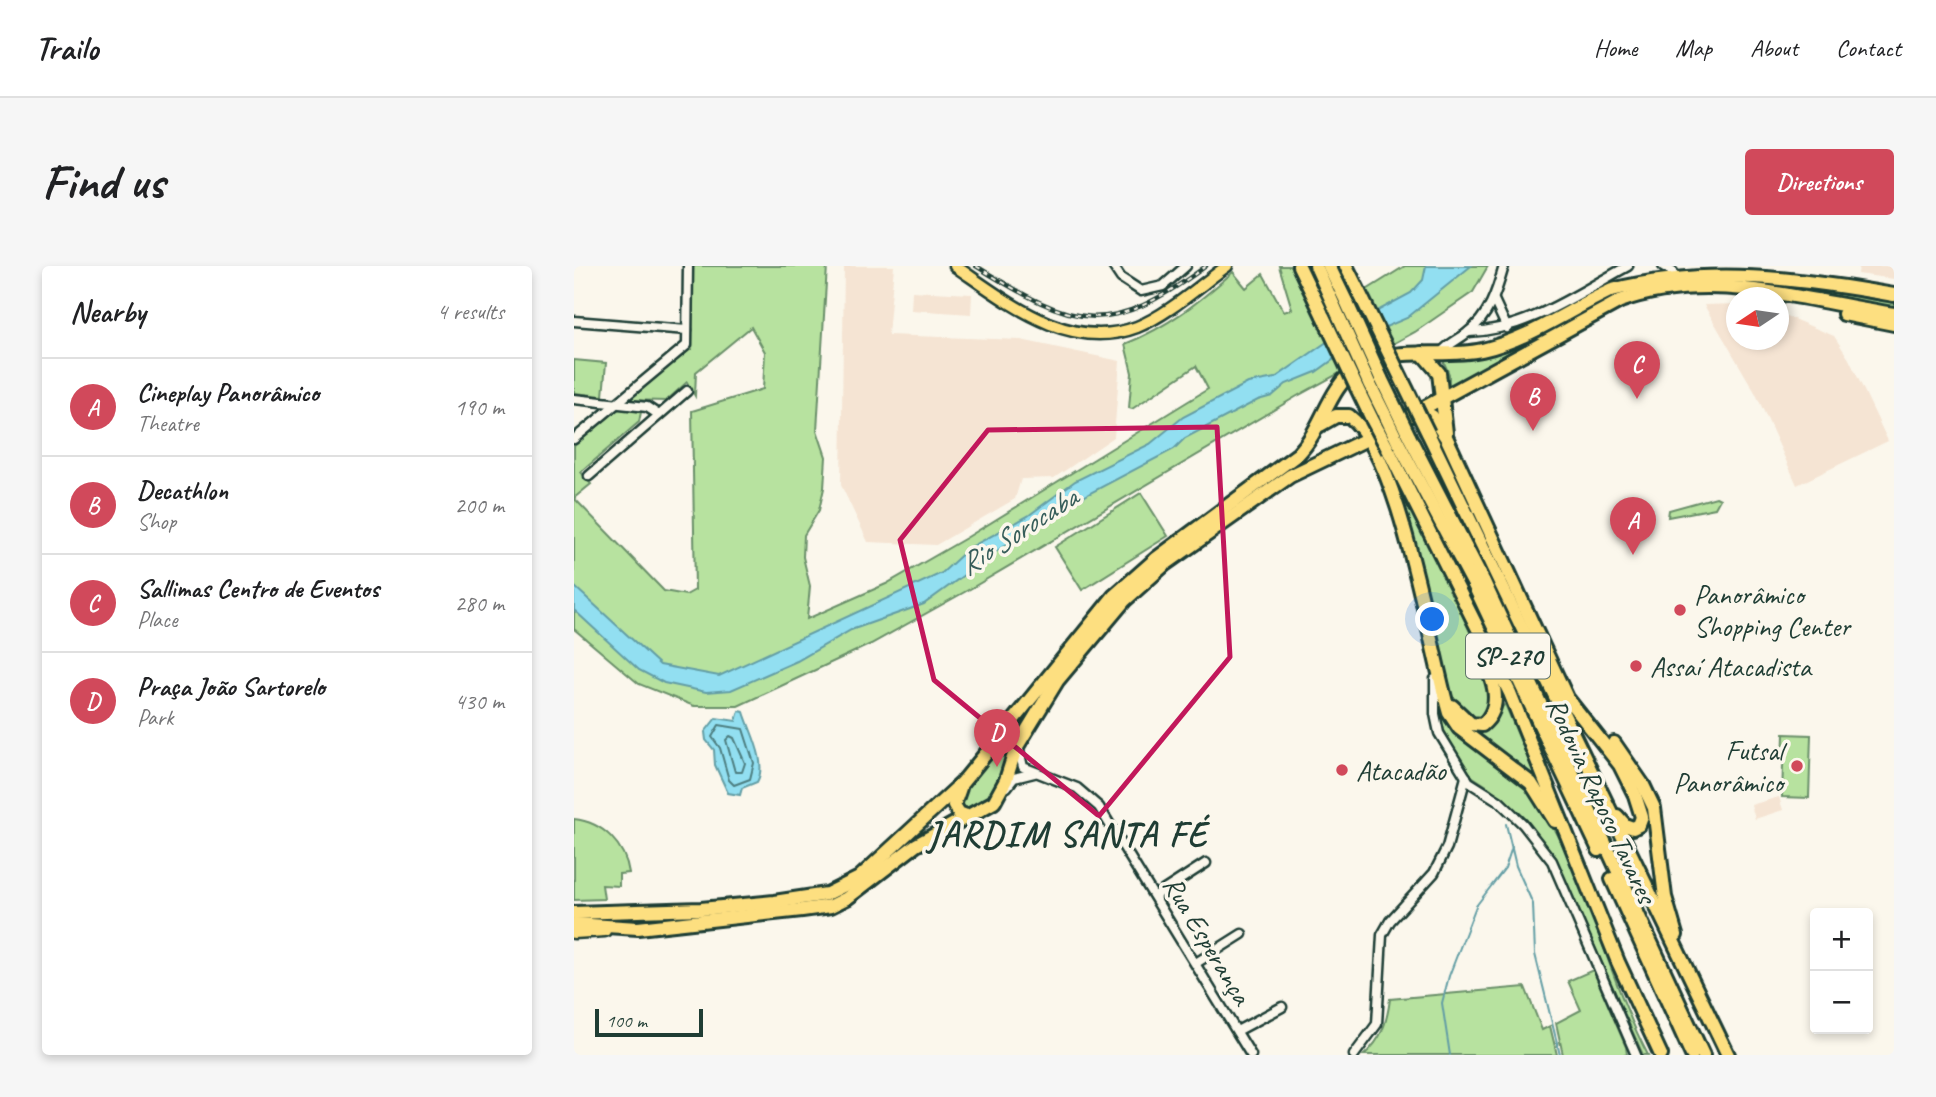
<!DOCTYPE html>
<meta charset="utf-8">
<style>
:root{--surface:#fff;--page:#f6f6f6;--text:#202124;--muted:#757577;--line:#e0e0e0;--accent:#d1495b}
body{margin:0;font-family:Caveat,sans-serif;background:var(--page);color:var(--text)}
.controls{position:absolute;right:21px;bottom:21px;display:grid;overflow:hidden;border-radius:7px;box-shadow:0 4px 10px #0003}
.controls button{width:63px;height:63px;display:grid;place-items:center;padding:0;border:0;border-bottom:2px solid var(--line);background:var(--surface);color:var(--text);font:35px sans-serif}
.compass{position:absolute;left:1152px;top:21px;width:63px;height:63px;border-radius:50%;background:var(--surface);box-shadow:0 4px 10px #0003;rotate:257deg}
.scale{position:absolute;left:21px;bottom:18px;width:108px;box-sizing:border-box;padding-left:7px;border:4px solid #1f3d34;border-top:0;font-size:19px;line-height:24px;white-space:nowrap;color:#1f3d34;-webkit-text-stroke:5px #fbf7ec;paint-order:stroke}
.you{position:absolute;left:859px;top:354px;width:24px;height:24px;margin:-18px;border:5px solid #fff;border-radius:50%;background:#1a73e8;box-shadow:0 0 0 10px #1a73e833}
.badge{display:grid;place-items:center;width:46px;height:46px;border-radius:50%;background:var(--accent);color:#fff;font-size:23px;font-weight:700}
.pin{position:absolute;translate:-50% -58px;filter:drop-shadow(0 2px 4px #0008)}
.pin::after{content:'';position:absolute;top:37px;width:24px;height:21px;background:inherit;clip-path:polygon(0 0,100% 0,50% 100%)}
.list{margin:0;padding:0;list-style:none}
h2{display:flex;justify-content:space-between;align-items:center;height:91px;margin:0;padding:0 28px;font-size:30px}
h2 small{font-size:23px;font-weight:400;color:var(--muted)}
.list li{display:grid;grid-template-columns:46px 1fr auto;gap:21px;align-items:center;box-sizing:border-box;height:98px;padding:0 28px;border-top:2px solid var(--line)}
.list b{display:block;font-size:26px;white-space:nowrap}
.list p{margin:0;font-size:23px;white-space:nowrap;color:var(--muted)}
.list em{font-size:23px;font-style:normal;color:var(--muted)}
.map{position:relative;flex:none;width:1320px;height:789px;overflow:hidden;border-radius:7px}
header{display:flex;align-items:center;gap:42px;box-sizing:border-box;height:98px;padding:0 35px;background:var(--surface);border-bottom:2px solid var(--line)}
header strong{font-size:33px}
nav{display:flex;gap:38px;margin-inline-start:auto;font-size:24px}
.intro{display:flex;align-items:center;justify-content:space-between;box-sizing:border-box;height:168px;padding:0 42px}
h1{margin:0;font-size:49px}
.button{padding:18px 32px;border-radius:7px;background:var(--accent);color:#fff;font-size:24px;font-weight:700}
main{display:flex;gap:42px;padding:0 42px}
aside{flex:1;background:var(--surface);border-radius:7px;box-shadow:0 4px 10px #0003}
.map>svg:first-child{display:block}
.built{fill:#f5e4d3}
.green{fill:#b7e29f;stroke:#6b906a;stroke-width:2}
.water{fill:#92dff1;stroke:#649ea5;stroke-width:2}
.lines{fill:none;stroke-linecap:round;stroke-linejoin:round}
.shore{stroke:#4d7e80;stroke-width:2}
.stream{stroke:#649ea5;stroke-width:2}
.minor-casing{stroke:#1f3d34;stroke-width:13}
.major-casing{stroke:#1f3d34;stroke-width:15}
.highway-casing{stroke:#1f3d34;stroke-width:18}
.minor{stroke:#fbf7ec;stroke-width:8}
.major{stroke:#fddf80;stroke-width:10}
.highway{stroke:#fddf80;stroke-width:12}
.rail-casing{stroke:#1f3d34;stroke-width:4.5}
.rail{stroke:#fbf7ec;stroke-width:2;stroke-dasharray:5;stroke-linecap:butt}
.highway-bridge-casing{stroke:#1f3d34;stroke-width:18;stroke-linecap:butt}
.highway-bridge{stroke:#fddf80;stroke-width:12}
.marked{fill:none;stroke:#c2185b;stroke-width:5;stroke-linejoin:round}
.poi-dot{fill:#d1495b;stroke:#fbf7ec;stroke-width:2.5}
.labels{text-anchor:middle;stroke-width:7;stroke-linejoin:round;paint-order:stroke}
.shield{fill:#fbf7ec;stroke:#61756b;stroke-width:2}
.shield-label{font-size:26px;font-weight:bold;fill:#1f3d34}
.poi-label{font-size:28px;fill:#1f3d34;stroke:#fbf7ec;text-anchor:start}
.street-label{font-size:28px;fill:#1f3d34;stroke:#fbf7ec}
.water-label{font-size:30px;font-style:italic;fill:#365d5a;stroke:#fbf7ec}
.district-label{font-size:35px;font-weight:bold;letter-spacing:2px;fill:#1f3d34;stroke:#fbf7ec}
</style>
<header>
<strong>Trailo</strong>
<nav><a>Home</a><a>Map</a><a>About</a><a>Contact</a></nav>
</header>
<div class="intro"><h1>Find us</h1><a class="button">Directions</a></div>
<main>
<aside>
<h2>Nearby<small>4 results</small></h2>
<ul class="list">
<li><span class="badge">A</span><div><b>Cineplay Panorâmico</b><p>Theatre</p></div><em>190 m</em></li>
<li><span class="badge">B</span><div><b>Decathlon</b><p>Shop</p></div><em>200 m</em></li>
<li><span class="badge">C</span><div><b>Sallimas Centro de Eventos</b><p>Place</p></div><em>280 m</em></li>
<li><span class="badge">D</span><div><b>Praça João Sartorelo</b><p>Park</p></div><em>430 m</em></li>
</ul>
</aside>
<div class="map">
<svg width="1320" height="789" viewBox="0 0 1320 789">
<rect width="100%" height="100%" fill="#fbf7ec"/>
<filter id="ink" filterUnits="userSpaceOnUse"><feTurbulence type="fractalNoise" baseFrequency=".0143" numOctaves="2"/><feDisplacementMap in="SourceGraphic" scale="14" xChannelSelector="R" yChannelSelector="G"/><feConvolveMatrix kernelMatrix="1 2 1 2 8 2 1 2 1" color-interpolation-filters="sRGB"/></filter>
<g filter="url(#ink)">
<!-- built -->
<g class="built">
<path d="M270 0H320L314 69 447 74 546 95 540 171 480 212 447 213 441 233 362 279 294 276 267 219Z"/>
<path d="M1285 0H1320V13L1284 8Z"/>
<path d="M338 25 398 28 397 48 337 44Z"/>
<path d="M1162 38V74H1204L1205 47 1260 70 1275 93 1314 175 1223 219 1182 128 1130 39Z"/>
<path d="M1205 531 1209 544 1181 553 1177 539Z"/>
</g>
<!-- green -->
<g class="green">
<path d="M119 0H253L243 164 252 191 250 222 245 244 230 269 229 291 236 320 233 353 312 318 392 272 634 123 622 100 558 143 555 142 558 107 551 78C594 61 625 36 659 6L672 22 689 8 710 46 718 43 705 0H721L746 53 831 0H914L899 26 841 66 725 129 396 323 297 378 164 440H120L65 418 0 363V180L45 142 67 146 65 156 7 206 17 218 0 232 90 325 112 329 121 324 118 145 189 123 191 86 177 61 122 106 121 130 113 116 92 135 55 134 118 81Z"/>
<path d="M1124 7 1320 33V44L1099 16 875 124V108L868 92 896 89 1039 28Z"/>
<path d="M0 94 32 97 29 130 0 127Z"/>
<path d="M805 180 874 318 914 405 917 441 906 453C891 452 882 440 877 427L829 239 802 181Z"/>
<path d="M567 227 594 270 508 324 481 281Z"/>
<path d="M1142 231 1146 233 1141 242 1094 251 1095 244Z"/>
<path d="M866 435C903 472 949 508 975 553 1018 626 1034 713 1074 789H1069L983 596 953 555 916 522 896 509 869 465Z"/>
<path d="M931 438 960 507 959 512 890 458 912 462Z"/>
<path d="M453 444 458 448 421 530 397 544 391 543 385 537C387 528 443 459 453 444Z"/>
<path d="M1210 468 1237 469 1235 532 1208 531Z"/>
<path d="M0 553C29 556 51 579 55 607L45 608V620L28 619 30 633 0 634Z"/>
<path d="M1019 704 1052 781 1053 789H989L982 757 1007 744 994 715Z"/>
<path d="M951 721 968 764 976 760 983 789H790C808 773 813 756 816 733Z"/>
</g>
<!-- water -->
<g class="water">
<path d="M852 0H897L833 52 795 68 742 106 712 118 698 130 684 134 611 172 600 183 516 227 430 280 350 338 277 364 223 395 157 424 132 426 90 417 65 404 0 344V320L86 399 145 410 368 307 395 282 454 250 501 215 576 178 609 151 674 117 701 112 777 59 837 27 849 14Z"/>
<path d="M165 445 170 446C176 466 194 497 183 516L168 522 166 529 154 527 141 499 140 484 132 474 131 466 142 452 162 455Z"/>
</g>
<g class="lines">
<!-- shore -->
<g class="shore">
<path d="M145 459 169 463 180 497 176 513 160 519 155 514 146 482 138 471Z"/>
<path d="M156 470 160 472 171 497 168 506H161L152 474Z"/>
</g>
<!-- stream -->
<g class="stream">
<path d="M932 558 942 600 959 638 961 688 986 789"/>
<path d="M876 789 868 737 875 710 902 640 931 602 938 581"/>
</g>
<!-- minor casing -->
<g class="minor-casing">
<g id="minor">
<path d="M539 0 547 12 567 25 589 20 612 0"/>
<path d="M1089 0 1099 6"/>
<path d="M920 34 933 62"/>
<path d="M0 55 113 64"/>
<path d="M895 66C954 64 1004 27 1054 0"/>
<path d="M867 87C875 77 883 75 893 67 915 51 923 25 930 0"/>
<path d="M0 133 73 141 85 149"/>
<path d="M0 173 113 79 114 0"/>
<path d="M15 210 113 125"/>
<path d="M861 413V448L865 467 895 516 925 535 949 558 978 595 1062 789"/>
<path d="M445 484 449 501 503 522 525 541 677 789"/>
<path d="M433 521 440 512 460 507"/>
<path d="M581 630 632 597"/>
<path d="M622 697 668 668"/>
<path d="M663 765 708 741"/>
<path d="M780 789 803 758 808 669 816 655 860 607 873 581 892 511"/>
</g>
</g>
<!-- major casing -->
<g class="major-casing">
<g id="major">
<path d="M381 0C434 36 495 87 563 61 595 48 625 20 653 0"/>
<path d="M0 667 31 665"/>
</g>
</g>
<!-- highway casing -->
<g class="highway-casing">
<g id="highway">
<path d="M725 0 749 50"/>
<path d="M742 0 761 42"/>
<path d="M755 0 773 37"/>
<path d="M772 0 785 26"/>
<path d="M1270 48 1320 58"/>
<path d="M848 87 865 107 872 167"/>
<path d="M807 112 822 143"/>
<path d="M795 117 811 149"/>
<path d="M783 122 798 153"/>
<path d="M845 145 858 150 873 173 993 432 1046 499 1061 529 1068 551 1065 559 1059 562 1051 559 1043 550"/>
<path d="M746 159 762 150H775C827 189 855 380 875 447L885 462 957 517 981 555"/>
<path d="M854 167 1154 789"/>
<path d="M835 170 910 316 1129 789"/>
<path d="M824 176 900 319 1025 584"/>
<path d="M815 185 936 427 1044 696 1087 789"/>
<path d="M878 440 897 458 908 459C935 437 913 402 903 376"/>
<path d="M1040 477 1069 519 1080 542 1091 631 1102 669"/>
<path d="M386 522 380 539 385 547 395 551"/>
<path d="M1038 613 1118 789"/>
<path d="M0 647 127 643 200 636 253 628 285 612 388 517 540 330 583 292 724 188C749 162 754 122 783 102 819 78 867 93 908 84 956 73 994 44 1038 24 1132 0 1225 12 1320 29"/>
<path d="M0 658 64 662 228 644 257 640 273 632 342 579 420 536 432 514 442 482 483 415 551 334 590 299 716 210 793 173 1046 35C1136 3 1228 34 1320 48"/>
</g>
</g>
<!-- minor -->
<use href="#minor" class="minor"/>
<!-- major -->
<use href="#major" class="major"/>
<!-- highway -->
<use href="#highway" class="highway"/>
<!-- rail casing -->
<g class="rail-casing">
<path id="rail" d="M402 0C502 62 533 73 632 0"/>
</g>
<!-- rail -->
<use href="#rail" class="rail"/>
<!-- highway-bridge casing -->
<g class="highway-bridge-casing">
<g id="highway-bridge">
<path d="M785 26 854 167"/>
<path d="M773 37 807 112"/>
<path d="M761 42 795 117"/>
<path d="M749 50 783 122"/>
<path d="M822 143 835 170"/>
<path d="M811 149 824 176"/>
<path d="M798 153 815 185"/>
</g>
</g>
<!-- highway-bridge -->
<use href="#highway-bridge" class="highway-bridge"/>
</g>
</g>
<!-- marked area -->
<path class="marked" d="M643 161 656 391 525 550 360 414 326 274 414 164Z"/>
<!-- markers -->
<g class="poi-dot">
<circle cx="1106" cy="344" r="7"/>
<circle cx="1062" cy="400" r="7"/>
<circle cx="1223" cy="500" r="7"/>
<circle cx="768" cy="504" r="7"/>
</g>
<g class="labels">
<!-- shield labels -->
<rect class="shield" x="892" y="367.5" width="84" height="45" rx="5"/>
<g class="shield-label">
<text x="934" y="399">SP-270</text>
</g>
<!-- poi labels -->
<g class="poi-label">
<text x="1120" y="338">Panorâmico<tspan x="1120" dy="32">Shopping Center</tspan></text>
<text x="1076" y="410">Assaí Atacadista</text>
<text x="1209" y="494" text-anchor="end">Futsal<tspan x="1209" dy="32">Panorâmico</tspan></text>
<text x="782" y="514">Atacadão</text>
</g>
<!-- street labels -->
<g class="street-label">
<text transform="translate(1028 534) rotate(65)" y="10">Rodovia Raposo Tavares</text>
<text transform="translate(634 674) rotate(59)" y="10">Rua Esperança</text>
</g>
<!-- water labels -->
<g class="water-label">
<text transform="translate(444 265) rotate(-33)" y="10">Rio Sorocaba</text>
</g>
<!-- district labels -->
<g class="district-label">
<text x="494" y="580">JARDIM SANTA FÉ</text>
</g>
</g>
</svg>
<div class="controls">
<button>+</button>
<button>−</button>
</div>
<svg class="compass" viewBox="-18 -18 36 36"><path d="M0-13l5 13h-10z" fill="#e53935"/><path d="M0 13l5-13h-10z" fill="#757577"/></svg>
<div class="scale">100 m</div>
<div class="you"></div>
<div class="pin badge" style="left:1059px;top:289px">A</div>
<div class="pin badge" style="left:959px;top:165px">B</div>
<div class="pin badge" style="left:1063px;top:133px">C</div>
<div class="pin badge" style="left:423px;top:501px">D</div>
</div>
</main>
